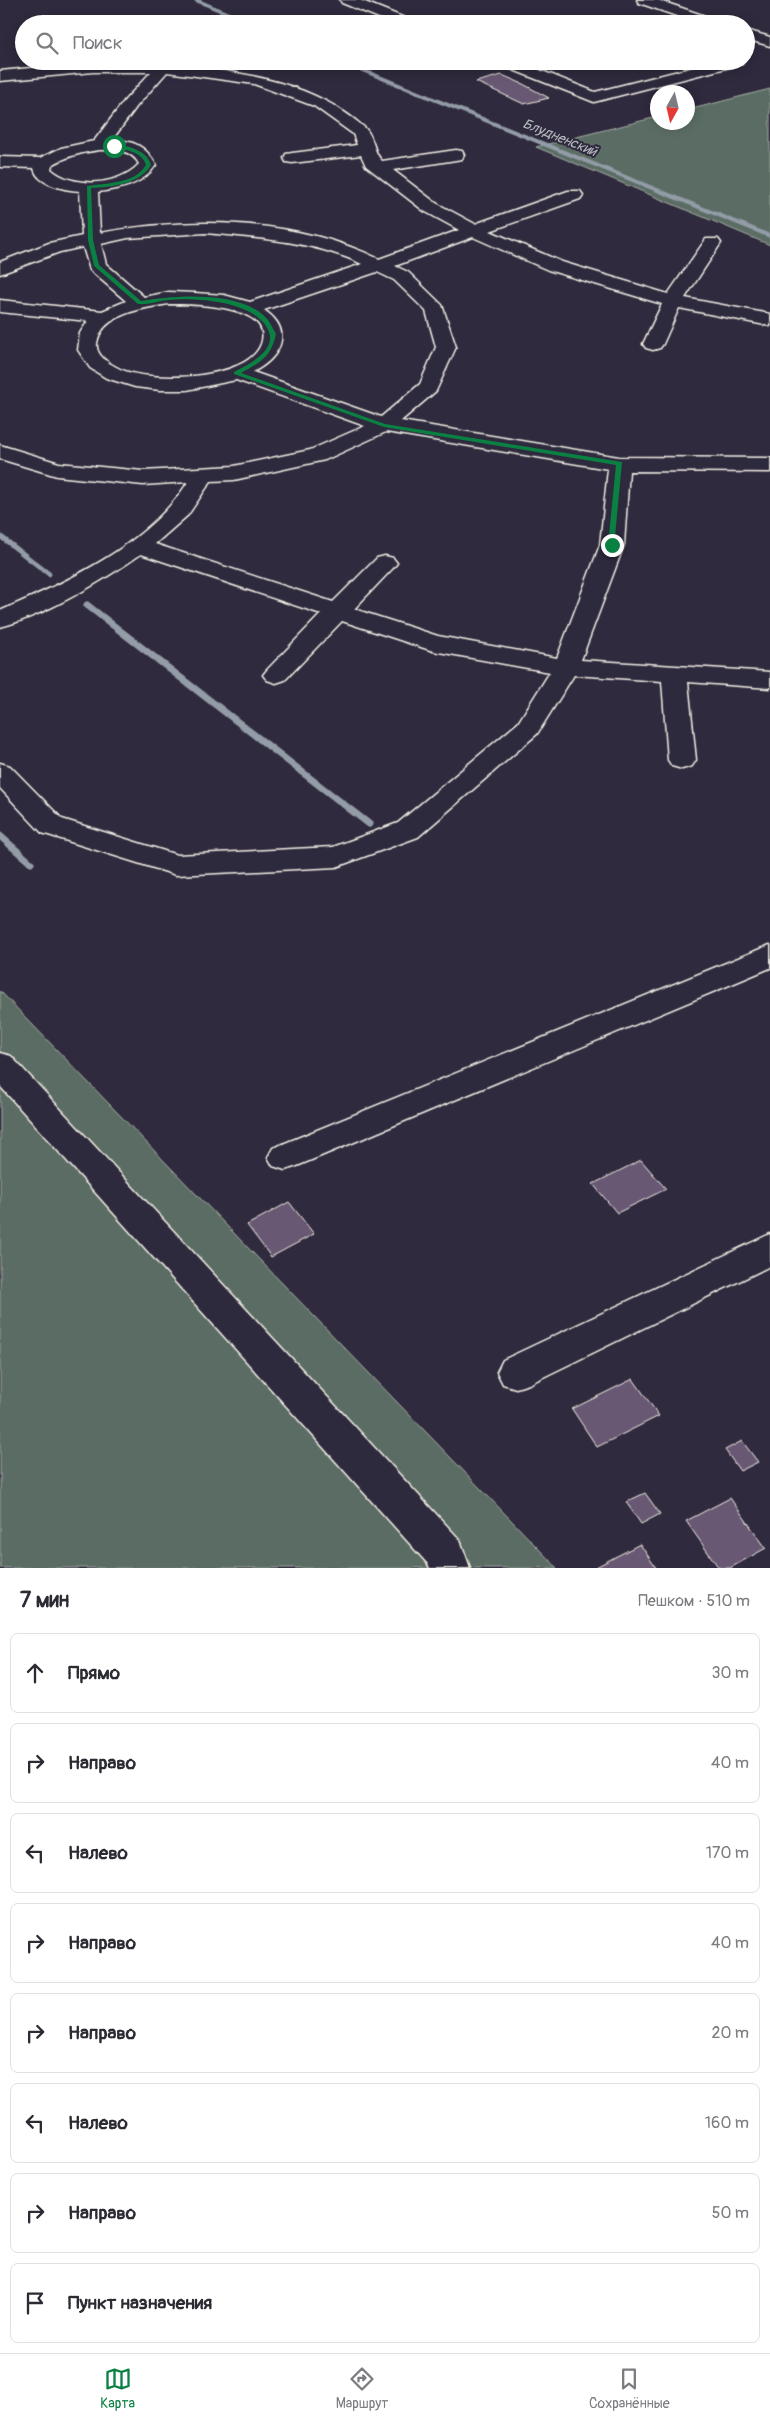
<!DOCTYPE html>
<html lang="ru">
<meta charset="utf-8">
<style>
:root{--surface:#fff;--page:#f2f2f3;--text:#2b2b33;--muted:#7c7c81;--line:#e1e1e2;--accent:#0b8043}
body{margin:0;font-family:Pangolin,sans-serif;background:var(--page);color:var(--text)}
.compass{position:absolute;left:650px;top:85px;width:45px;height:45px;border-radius:50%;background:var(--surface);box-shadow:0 2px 12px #0003;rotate:188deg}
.stop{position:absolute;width:15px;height:15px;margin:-11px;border:4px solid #0b8043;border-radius:50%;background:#fff}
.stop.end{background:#0b8043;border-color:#fff;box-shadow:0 1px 5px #0008}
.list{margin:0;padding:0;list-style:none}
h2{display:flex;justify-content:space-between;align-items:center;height:65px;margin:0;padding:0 20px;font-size:21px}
h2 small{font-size:16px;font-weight:400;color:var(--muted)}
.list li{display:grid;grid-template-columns:32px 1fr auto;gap:15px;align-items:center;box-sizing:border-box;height:80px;margin:0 10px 10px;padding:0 10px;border:1px solid var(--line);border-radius:8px}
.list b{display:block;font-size:19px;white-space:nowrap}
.list em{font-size:16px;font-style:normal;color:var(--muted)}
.icon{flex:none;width:28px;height:28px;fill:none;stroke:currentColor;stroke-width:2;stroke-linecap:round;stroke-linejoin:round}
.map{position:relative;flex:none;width:770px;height:1568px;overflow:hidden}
.search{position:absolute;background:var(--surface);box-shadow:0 2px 12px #0003;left:15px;right:15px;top:15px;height:55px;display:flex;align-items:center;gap:12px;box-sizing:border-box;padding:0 18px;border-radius:28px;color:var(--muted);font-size:19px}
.sheet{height:785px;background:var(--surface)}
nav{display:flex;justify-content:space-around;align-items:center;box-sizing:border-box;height:70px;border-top:1px solid var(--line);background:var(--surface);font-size:14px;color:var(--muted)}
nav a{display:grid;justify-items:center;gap:2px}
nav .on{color:var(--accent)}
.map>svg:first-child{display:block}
.green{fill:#5a6c64;stroke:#a7aea6}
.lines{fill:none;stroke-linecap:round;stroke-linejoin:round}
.stream-far2{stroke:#939ca7;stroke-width:4}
.stream-far1{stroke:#939ca7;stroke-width:5}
.stream{stroke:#939ca7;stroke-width:7}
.building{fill:#695973;stroke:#f4f1e8}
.minor-casing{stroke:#f4f1e8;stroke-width:3}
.minor{fill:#2f2a3d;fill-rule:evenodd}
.route{fill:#0b8043}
.labels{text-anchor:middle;stroke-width:4;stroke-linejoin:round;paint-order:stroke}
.far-water-label{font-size:14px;font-style:italic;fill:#b3b8bd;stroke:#2f2a3d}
</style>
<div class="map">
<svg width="770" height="1568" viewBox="0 0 770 1568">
<rect width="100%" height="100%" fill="#2f2a3d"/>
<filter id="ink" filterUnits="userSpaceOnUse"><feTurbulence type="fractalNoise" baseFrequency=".02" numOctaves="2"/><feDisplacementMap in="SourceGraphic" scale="10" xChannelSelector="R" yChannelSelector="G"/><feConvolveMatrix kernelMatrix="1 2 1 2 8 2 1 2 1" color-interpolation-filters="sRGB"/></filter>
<g filter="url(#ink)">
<!-- green -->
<g class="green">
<path d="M770 89V245L536 147 657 117 658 122H688V110Z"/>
<path d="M0 991 537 1547 557 1568H0Z"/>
</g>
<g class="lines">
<!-- stream-far2 -->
<g class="stream-far2">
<path d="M196 0 252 24"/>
<path d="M340 61 770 236"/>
</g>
<!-- stream-far1 -->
<path class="stream-far1" d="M0 536 49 574"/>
<!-- stream -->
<g class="stream">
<path d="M87 605 369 824"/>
<path d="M0 836 31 863"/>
</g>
</g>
<!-- building -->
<g class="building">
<path d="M502 75 523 84 549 98 524 104 476 82Z"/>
<path d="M641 1160 666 1189 617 1213 593 1184Z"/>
<path d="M289 1202 314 1234 271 1257 247 1225Z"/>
<path d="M633 1379 659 1416 597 1447 572 1409Z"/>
<path d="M742 1441 758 1462 740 1471 725 1450Z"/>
<path d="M645 1493 660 1514 641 1524 626 1502Z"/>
<path d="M730 1498 766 1548 730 1568H719L686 1521Z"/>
<path d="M640 1544 656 1568H594Z"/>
</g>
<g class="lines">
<!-- minor casing -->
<g class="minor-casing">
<g id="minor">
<path d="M340 0H360L412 21 414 24H394L342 3Z"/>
<path d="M637 0H658L720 21 722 24H700L639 3Z"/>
<path d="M746 30 770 37V46L746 39Z"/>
<path d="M160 61H176L174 64C242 73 311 80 365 128 374 136 373 153 382 161L456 150 462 151 464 155 462 159 393 170 436 203 475 224 568 191H580L583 195 580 199 490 231 562 262 668 294 706 239H718L721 243 685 298 770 314V326L679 308 663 344 660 348 653 350 646 348 643 344 662 304 548 270 473 237 395 266 408 272 442 305 456 347 436 391 401 421 619 457 770 458V472L629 471 624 545 581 660 770 672V688L688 682 696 760 692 766 682 769 672 766 668 760 662 681 574 675 537 734 418 837 336 867 176 875 42 833 0 788V763L10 766 62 819 177 855 333 847 398 823 518 723 550 672 433 651 342 621 285 680 276 683 267 680 263 675 267 670 321 614 141 554C104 580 43 617 0 627V611C67 582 147 546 188 482L143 485 57 476 0 459V445L59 463 143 471 234 466 310 450 365 426 236 380 187 390H160L135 387 106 378 90 368 78 350 80 333 88 321 0 312V300L102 311 126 301 90 270 83 247 60 252 0 274V262L49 243 82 236 80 191C66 190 37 185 34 168L0 167V157L40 158 61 148 94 141 125 100 151 72H93L0 81V71L93 62ZM167 72 254 84 314 106 353 134 357 145 292 153 286 154 284 158 286 162 292 163 361 155 366 166 424 211 459 230 379 259C295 218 190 216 100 233L98 192C120 189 143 185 156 165 146 146 133 140 112 140L137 106ZM100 150C116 150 131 149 139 164 119 186 73 189 51 169L52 165C67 156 83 152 100 150ZM205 233C259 238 313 241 362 264L250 302 224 295 195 293 169 292 144 297 106 264 101 244 128 238ZM377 272 394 280 426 311 436 347 420 384 381 417 253 372C280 358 295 331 264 310ZM169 304C190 304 275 304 261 344 248 381 150 383 120 369 110 364 95 356 97 343 102 313 145 308 169 304ZM386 432 608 469 600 545 557 658 438 636 354 609 393 568 397 563 393 558 385 556 377 558 333 602 155 544 188 515 211 481 234 480 325 460Z"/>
<path d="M496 61H517L595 92 718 61H744L742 64 594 102 498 64Z"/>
<path d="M770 945V968L297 1166 285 1170 273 1166 268 1157 273 1148Z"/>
<path d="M0 1053 11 1056 460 1540 470 1568H430L428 1564 0 1086Z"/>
<path d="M770 1234V1266L529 1384 516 1388 503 1384 497 1372 503 1360Z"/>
</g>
</g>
<!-- minor -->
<use href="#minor" class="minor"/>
</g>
</g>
<!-- route -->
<path class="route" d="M113 145C127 145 147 150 151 165 140 184 112 187 91 188L93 240 99 265 141 301C175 295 244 290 268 320 271 324 273 329 276 334 271 357 261 362 241 373L385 424 622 462 614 547 608 545 616 465 384 427 234 374V372C247 365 276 352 269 332 258 301 196 297 168 300 158 301 148 305 138 304L94 266 88 240 87 186C106 183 135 184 146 165 142 151 125 150 113 147Z"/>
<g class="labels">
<!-- far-water labels -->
<g class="far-water-label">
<text transform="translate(560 137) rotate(22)" y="5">Блудненский</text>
</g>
</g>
</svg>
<svg class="compass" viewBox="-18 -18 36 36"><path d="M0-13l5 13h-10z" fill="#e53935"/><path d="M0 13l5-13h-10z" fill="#7c7c81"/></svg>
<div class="stop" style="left:114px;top:146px"></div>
<div class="stop end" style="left:612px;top:545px"></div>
<div class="search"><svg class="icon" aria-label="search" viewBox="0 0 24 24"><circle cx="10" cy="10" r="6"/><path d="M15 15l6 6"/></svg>Поиск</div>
</div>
<section class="sheet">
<h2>7 мин<small>Пешком · 510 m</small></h2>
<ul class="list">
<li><svg class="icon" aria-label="ahead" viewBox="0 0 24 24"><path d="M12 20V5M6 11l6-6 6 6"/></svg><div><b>Прямо</b></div><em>30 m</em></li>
<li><svg class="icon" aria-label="right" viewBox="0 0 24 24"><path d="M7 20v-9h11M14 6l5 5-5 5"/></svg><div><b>Направо</b></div><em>40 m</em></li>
<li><svg class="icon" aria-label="left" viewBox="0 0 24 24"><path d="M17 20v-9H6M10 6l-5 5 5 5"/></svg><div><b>Налево</b></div><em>170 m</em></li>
<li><svg class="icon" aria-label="right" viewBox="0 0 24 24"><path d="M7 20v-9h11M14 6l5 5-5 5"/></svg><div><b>Направо</b></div><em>40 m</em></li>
<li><svg class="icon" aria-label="right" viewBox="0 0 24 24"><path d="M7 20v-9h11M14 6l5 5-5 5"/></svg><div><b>Направо</b></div><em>20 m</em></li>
<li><svg class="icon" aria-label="left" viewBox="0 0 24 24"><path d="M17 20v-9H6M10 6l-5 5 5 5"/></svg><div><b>Налево</b></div><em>160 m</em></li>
<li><svg class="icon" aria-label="right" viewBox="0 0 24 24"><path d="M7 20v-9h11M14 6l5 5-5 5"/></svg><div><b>Направо</b></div><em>50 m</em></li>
<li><svg class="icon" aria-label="arrive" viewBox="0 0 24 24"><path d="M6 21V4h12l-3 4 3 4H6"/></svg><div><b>Пункт назначения</b></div></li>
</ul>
</section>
<nav>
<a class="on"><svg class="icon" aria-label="map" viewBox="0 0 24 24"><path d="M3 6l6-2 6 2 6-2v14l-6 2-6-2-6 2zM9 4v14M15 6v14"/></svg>Карта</a>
<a><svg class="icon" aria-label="directions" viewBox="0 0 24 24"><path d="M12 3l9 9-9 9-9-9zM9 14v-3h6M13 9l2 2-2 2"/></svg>Маршрут</a>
<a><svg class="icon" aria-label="saved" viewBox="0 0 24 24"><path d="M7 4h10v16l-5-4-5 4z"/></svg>Сохранённые</a>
</nav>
